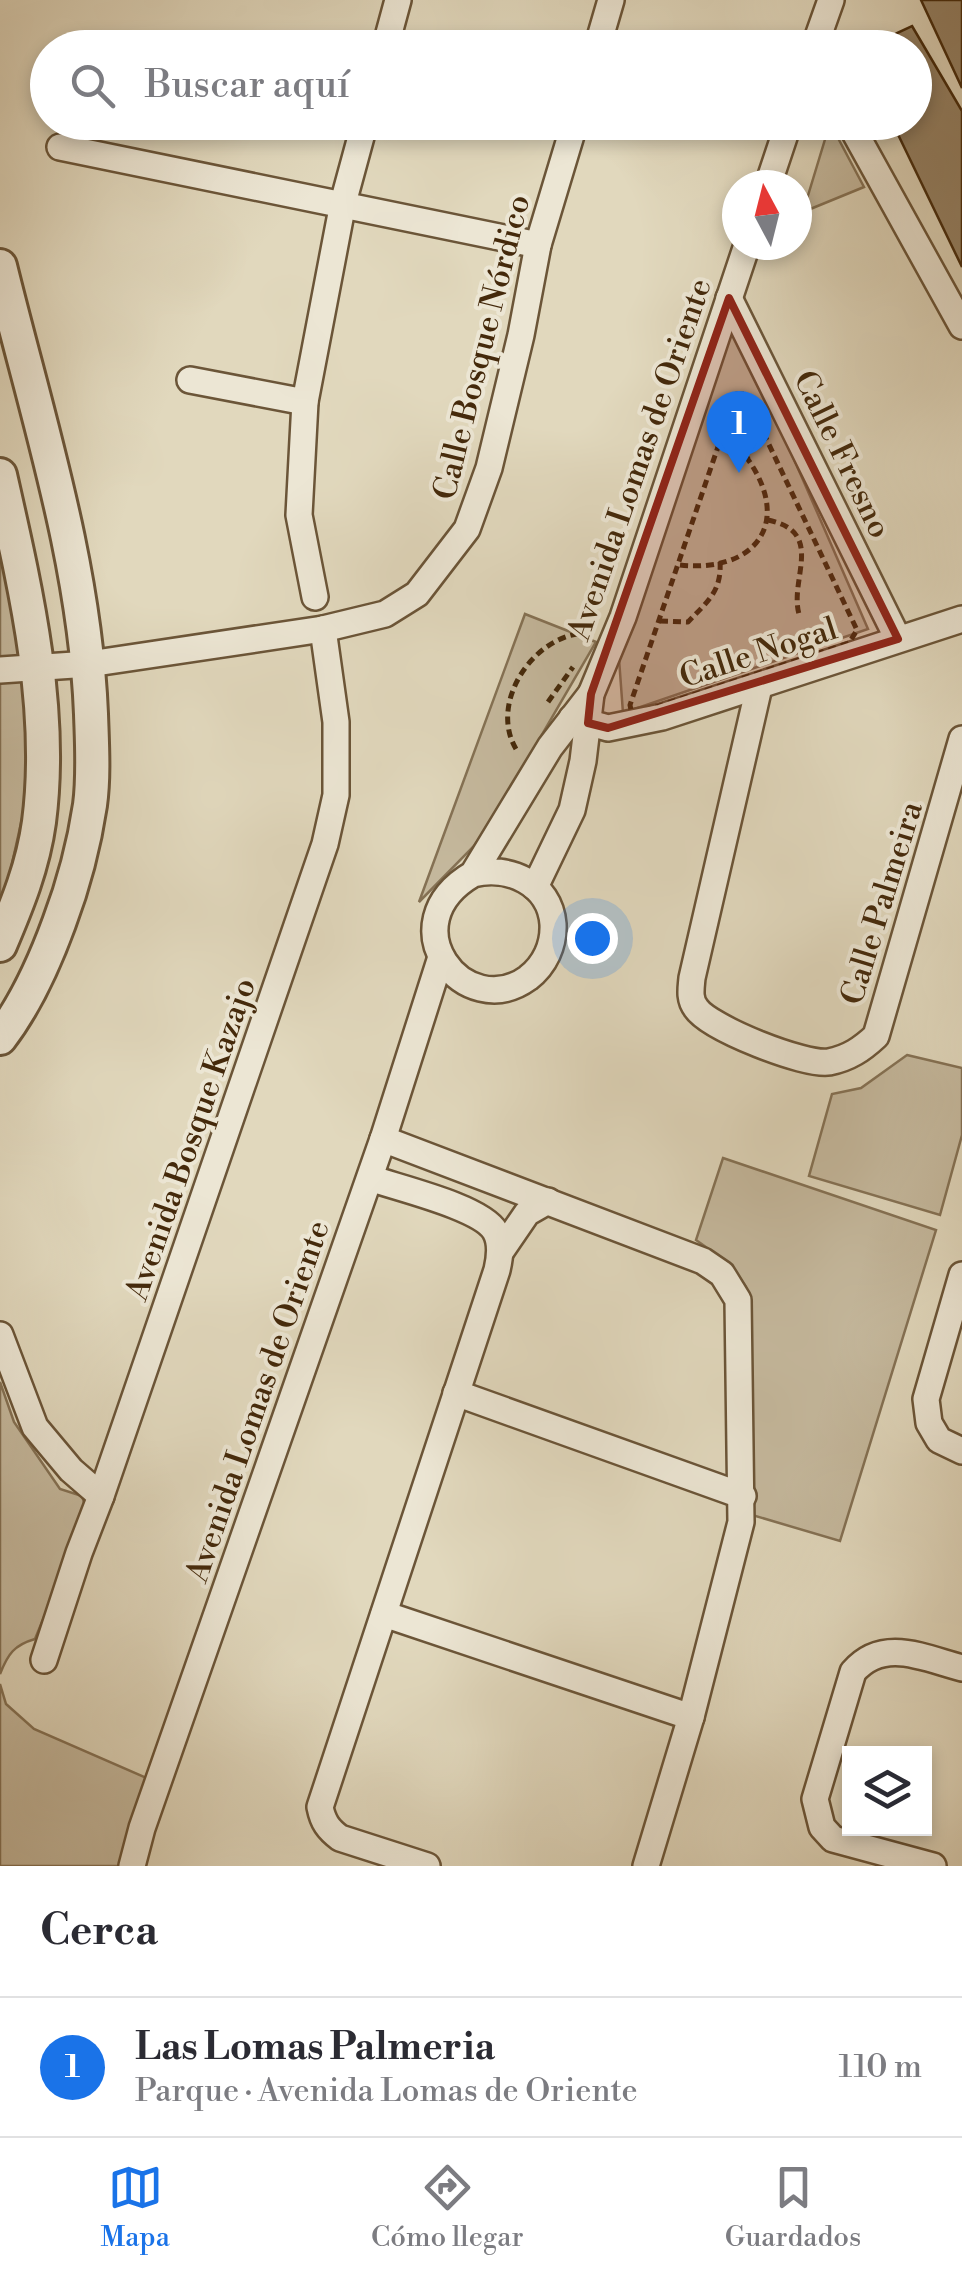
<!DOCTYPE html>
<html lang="es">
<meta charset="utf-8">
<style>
:root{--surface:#fff;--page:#f2f2f3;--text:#2b2b33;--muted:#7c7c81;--line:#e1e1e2;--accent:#1a73e8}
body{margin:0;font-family:"Libre Bodoni",serif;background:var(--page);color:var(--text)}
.controls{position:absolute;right:30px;bottom:30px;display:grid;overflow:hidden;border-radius:0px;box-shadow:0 5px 15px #0003}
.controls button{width:90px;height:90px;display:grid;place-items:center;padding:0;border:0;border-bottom:2px solid var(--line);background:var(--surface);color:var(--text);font:50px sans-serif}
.compass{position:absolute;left:722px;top:170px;width:90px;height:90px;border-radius:50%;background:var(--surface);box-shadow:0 5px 15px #0003;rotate:353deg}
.you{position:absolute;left:592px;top:938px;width:35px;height:35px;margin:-25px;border:8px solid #fff;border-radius:50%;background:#1a73e8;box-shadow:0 0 0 15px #1a73e833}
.badge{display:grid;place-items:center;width:65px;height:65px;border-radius:50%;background:var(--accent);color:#fff;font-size:32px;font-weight:700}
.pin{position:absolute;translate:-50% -82px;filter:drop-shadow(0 2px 5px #0008)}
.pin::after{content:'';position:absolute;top:52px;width:35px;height:30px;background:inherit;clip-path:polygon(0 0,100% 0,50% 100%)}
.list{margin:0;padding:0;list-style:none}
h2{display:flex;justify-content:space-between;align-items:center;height:130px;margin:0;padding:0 40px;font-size:42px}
h2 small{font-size:32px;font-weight:400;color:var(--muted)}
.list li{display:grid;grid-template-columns:65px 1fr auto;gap:30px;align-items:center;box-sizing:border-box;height:140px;padding:0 40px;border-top:2px solid var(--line)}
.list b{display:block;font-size:38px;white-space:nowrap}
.list p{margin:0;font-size:32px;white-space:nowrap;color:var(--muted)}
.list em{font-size:32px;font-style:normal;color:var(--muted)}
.icon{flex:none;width:55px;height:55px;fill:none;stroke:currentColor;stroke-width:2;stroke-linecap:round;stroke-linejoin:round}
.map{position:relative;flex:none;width:962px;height:1866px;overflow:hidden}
.search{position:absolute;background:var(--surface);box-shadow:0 5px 15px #0003;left:30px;right:30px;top:30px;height:110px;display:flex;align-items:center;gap:25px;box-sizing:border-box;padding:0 35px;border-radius:55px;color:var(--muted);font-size:38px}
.sheet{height:270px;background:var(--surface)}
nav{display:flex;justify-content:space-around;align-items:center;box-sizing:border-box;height:140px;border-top:2px solid var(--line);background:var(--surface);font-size:28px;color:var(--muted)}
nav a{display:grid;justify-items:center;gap:5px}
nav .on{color:var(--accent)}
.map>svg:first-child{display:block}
.green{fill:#c6ba9f;stroke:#857255;stroke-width:2.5}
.building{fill:#968468;stroke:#44290b;stroke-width:2.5}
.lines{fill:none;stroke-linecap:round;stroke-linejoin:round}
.minor-casing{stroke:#6b5538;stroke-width:30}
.tertiary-casing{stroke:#6b5538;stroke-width:38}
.path{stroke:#44290b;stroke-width:5;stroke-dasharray:8 5;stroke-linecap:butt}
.minor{stroke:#ece6d4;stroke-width:25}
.tertiary{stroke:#ece6d4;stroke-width:32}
.marked{fill:#8f2418;fill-opacity:0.2;stroke:#8f2418;stroke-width:8;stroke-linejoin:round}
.labels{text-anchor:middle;stroke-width:8;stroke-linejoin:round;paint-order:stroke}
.street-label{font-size:32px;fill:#44290b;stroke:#ece6d4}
</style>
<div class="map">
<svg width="962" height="1866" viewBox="0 0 962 1866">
<rect width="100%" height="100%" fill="#e1d8bd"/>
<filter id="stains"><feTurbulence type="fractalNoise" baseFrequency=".002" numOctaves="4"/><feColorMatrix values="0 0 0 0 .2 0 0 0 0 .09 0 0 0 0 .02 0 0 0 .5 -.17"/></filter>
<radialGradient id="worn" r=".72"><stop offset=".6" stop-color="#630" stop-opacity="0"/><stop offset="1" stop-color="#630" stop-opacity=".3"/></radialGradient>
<!-- green -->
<g class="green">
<path d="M830 123 864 187 803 212Z"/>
<path d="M732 317 868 629 623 713 618 645Z"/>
<path d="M0 529 32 725 23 814 9 877 0 902Z"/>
<path d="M525 614 596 642 491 822 474 846 419 902Z"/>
<path d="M907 1055 962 1068V1135L940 1215 809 1176 832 1094 861 1088Z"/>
<path d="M723 1158 936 1230 840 1541 742 1512C744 1473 760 1313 746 1287 733 1266 716 1254 696 1240Z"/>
<path d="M0 1382 14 1422 60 1489 82 1496 87 1512 35 1639C14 1645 8 1654 0 1674Z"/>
<path d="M0 1684 6 1704 34 1729 158 1783 132 1866H0Z"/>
</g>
<!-- building -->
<g class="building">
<path d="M921 0H962V88Z"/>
<path d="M912 26 962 111V267L892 122H914V48H865Z"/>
</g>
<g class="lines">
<!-- minor casing -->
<g class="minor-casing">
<g id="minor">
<path d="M385 48 398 0"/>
<path d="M597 48 611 0"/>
<path d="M814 48 831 0"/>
<path d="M849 122 962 326"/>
<path d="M60 147 538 245"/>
<path d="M768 185 789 122"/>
<path d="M729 298 898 639"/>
<path d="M190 380 305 402"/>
<path d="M315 597 299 515 305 402 343 203 365 122"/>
<path d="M0 670 89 664 323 629 385 614 417 594 467 529 489 468 521 335 538 245 575 122"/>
<path d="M759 687 692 978C691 989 689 999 696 1008 709 1028 805 1066 829 1062 849 1058 862 1049 876 1036L962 739"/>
<path d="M572 718 608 728 662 717 962 619"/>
<path d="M473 874C508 865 550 883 553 924 554 945 545 965 528 978 465 1024 387 924 473 874L550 747 591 694"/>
<path d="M535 887 572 810 583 761 591 694 623 617 747 245"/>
<path d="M383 1139 703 1261 722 1274 738 1300 741 1522 691 1717 646 1866"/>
<path d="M370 1178C398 1188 481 1207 495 1231 502 1243 500 1257 497 1270L320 1807C323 1822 328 1829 340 1838L427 1866"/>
<path d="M501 1251 527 1213 548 1201"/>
<path d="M962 1275 926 1399 929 1423 939 1440 962 1451"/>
<path d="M0 1335 35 1427 71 1470 101 1496"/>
<path d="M456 1393 743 1496"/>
<path d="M384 1614 691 1717"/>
<path d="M44 1660 79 1553 101 1496 325 844 336 795V722L323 629"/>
<path d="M132 1866 142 1828 383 1139 441 957"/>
<path d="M933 1866 833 1839 822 1827 815 1799 853 1672C883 1637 924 1658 962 1668"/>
</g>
</g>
<!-- tertiary casing -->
<g class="tertiary-casing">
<g id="tertiary">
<path d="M0 266C36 413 85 561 91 714 92 744 94 776 90 805 84 845 73 886 59 923 44 964 26 1004 0 1038"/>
<path d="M0 475C25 586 54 708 39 822 33 866 17 905 0 945"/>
</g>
</g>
<!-- path -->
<g class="path">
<path d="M736 394H745L857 630 849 643 632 715 630 705Z"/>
<path d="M768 520C826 532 789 579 799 614"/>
<path d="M680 565C754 573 794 524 747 458L754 445 766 438"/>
<path d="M660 621 688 622C708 601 722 591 720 561"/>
<path d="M548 702 573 667"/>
<path d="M516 749C488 702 535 632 589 633"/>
</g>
<!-- minor -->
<use href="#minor" class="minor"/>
<!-- tertiary -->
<use href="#tertiary" class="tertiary"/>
</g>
<!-- marked area -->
<path class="marked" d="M729 298 898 639 608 728 588 723 591 694Z"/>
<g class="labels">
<!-- street labels -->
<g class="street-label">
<text transform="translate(481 347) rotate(-76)" y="11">Calle Bosque Nórdico</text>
<text transform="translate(843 454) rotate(64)" y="11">Calle Fresno</text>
<text transform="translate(639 459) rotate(-71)" y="11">Avenida Lomas de Oriente</text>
<text transform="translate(758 652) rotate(-18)" y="11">Calle Nogal</text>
<text transform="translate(881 903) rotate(-73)" y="11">Calle Palmeira</text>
<text transform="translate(190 1139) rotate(-71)" y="11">Avenida Bosque Kazajo</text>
<text transform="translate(257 1401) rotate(-71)" y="11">Avenida Lomas de Oriente</text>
</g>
</g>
<rect width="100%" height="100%" filter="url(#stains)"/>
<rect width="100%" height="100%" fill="url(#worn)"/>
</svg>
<div class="controls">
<button><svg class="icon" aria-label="layers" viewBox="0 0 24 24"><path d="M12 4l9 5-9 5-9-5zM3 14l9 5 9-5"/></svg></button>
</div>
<svg class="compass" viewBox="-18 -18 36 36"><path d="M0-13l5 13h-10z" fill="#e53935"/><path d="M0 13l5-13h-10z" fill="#7c7c81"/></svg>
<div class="you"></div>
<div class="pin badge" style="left:739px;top:473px">1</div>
<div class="search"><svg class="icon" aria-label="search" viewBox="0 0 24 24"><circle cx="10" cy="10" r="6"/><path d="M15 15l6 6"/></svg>Buscar aquí</div>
</div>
<section class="sheet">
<h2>Cerca<small></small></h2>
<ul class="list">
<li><span class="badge">1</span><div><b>Las Lomas Palmeria</b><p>Parque · Avenida Lomas de Oriente</p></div><em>110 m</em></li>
</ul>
</section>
<nav>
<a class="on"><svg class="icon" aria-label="map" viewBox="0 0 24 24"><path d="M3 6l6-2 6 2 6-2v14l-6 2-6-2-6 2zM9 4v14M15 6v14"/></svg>Mapa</a>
<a><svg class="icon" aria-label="directions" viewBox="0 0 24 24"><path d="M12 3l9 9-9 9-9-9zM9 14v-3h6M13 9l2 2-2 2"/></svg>Cómo llegar</a>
<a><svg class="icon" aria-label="saved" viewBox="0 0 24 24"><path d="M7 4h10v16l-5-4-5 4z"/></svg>Guardados</a>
</nav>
